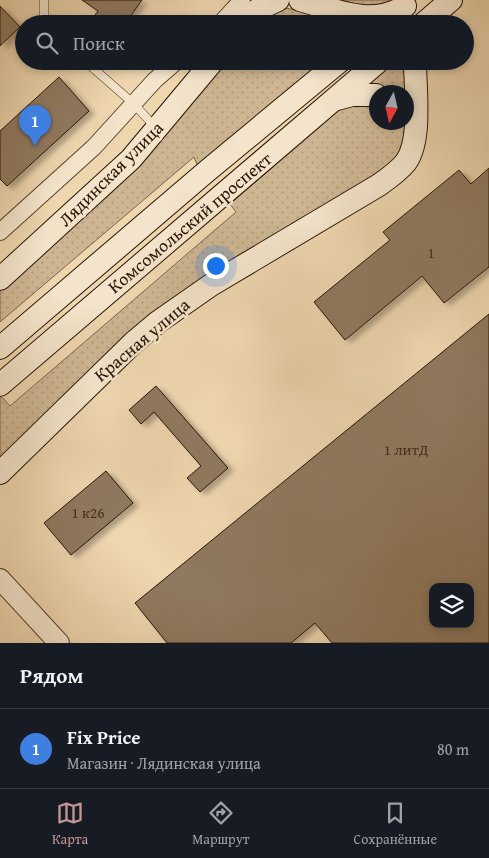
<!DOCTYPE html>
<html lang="ru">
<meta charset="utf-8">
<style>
:root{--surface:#171b24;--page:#20242c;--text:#f1f3f6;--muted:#9ea1a6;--line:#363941;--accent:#c59692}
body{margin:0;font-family:"Gentium Book Plus",serif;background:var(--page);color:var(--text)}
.controls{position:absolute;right:15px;bottom:15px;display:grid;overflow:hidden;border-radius:10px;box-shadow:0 2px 8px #0003}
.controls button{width:45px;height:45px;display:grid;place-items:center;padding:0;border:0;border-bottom:1px solid var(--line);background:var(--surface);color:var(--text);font:25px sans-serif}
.compass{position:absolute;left:369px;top:85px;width:45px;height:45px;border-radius:50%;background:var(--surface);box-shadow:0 2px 8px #0003;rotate:188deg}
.you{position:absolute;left:215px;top:265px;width:18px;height:18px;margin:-12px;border:4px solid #fff;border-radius:50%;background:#1a73e8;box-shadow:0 0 0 8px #1a73e833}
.badge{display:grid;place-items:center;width:32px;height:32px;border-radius:50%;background:var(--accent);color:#fff;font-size:16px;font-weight:700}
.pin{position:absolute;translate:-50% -41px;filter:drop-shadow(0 1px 2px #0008)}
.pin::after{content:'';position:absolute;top:26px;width:18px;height:15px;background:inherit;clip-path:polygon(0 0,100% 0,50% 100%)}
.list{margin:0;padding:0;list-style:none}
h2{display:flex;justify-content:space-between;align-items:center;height:65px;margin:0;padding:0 20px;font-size:21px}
h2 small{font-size:16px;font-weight:400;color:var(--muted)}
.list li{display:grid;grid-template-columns:32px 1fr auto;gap:15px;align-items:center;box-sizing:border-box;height:80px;padding:0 20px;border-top:1px solid var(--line)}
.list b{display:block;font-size:19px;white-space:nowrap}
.list p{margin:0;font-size:16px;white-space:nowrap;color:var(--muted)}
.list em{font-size:16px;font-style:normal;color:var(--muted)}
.icon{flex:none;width:28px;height:28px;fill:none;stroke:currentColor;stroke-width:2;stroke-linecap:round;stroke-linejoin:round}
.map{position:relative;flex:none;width:489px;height:643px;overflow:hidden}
.search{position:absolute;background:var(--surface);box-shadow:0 2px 8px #0003;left:15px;right:15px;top:15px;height:55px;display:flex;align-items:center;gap:12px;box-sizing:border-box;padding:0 18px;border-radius:28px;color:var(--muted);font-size:19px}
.sheet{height:145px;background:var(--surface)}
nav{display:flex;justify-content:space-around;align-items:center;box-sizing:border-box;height:70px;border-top:1px solid var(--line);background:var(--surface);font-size:14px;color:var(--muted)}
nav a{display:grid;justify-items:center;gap:2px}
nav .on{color:var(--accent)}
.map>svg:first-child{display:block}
.grass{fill:url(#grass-dots);stroke:#7b654c}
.building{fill:#8f795e;stroke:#291506;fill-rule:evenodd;filter:url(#shadow)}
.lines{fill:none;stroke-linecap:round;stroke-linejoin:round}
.service-casing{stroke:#5a4530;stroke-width:9}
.minor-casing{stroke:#5a4530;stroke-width:18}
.tertiary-casing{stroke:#5a4530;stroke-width:22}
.secondary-casing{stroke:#291506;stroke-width:24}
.service{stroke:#f4e4cb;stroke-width:8}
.minor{stroke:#f4e4cb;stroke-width:16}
.tertiary{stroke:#f4e4cb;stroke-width:20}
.secondary{stroke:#f4e4cb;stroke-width:22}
.labels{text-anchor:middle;stroke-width:5;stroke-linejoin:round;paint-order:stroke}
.number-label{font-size:15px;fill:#422e1c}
.street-label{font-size:18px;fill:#291506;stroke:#f4e4cb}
</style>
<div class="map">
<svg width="489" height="643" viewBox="0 0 489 643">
<defs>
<pattern id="grass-dots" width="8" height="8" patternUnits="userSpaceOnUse" patternTransform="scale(1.25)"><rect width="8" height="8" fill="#cdb592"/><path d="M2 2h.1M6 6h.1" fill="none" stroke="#b09b7c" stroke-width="1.8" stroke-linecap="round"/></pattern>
<filter id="shadow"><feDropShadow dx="5.5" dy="3" stdDeviation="2.5" flood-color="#0004"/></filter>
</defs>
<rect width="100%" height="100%" fill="#eed6af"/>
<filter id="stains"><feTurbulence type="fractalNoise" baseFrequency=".004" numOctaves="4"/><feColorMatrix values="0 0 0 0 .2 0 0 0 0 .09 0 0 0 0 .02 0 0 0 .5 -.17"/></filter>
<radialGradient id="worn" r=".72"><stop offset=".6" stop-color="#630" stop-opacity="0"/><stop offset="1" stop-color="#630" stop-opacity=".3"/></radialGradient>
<!-- grass -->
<g class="grass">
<path d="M328 0H396L379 8Z"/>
<path d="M285 8 306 12 319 24H256L262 17Z"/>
<path d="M225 61H321L317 68 198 167 194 157 0 322V291L112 191 181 116Z"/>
<path d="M394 61H408L406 92H391L367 84Z"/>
<path d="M376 102V122L403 123C409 143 399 154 386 169L206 278 0 460V395L10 406 236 212 230 204 344 105Z"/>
</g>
<!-- building -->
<g class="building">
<path d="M82 0H142L125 24H88L98 11Z"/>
<path d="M0 6 20 27 0 46Z"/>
<path d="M59 77 89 111 7 186 0 179V131Z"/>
<path d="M489 168V267L444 303 422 276 345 340 314 302 390 240 383 232 459 170 471 184Z"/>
<path d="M489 314V643H332L315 623 291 643H167L135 603ZM433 587H470V624H433Z"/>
<path d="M156 386 228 468 200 492 187 478 201 466 154 412 141 424 129 410Z"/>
<path d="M106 471 133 503 71 555 44 523Z"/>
</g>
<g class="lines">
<!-- service casing -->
<g class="service-casing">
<g id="service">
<path d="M44 0V24"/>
<path d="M85 61 134 104 155 127"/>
</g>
</g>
<!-- minor casing -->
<g class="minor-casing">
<g id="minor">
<path d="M220 24 242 0"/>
<path d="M0 232 94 147 155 80 177 61"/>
</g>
</g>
<!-- tertiary casing -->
<g class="tertiary-casing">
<path id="tertiary" d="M0 579 59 643"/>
</g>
<!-- secondary casing -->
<g class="secondary-casing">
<g id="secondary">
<path d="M300 0C334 9 371 28 405 6"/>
<path d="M243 24 257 10 278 0"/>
<path d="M423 24 451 0"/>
<path d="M337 99 352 95H376"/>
<path d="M0 279 131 159 213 61"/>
<path d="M0 348 207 171 340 61"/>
<path d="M0 385 379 61"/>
<path d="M0 473 133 343 158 322 211 285 379 185C389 178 399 171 406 162 422 140 415 88 415 61"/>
</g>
</g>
<!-- service -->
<use href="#service" class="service"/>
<!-- minor -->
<use href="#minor" class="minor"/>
<!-- tertiary -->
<use href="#tertiary" class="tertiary"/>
<!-- secondary -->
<use href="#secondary" class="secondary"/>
</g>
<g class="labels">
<!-- number labels -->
<g class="number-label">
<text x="431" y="258">1</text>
<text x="406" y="455">1 литД</text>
<text x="88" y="518">1 к26</text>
</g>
<!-- street labels -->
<g class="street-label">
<text transform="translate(111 174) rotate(-45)" y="6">Лядинская улица</text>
<text transform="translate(190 223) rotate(-40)" y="6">Комсомольский проспект</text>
<text transform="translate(142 340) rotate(-40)" y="6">Красная улица</text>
</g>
</g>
<rect width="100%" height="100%" filter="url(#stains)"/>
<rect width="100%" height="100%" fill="url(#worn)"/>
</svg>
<div class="controls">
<button><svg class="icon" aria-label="layers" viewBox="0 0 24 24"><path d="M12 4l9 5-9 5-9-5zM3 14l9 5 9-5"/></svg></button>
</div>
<svg class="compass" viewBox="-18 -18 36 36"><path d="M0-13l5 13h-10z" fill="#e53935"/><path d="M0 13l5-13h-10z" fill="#9ea1a6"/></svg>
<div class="you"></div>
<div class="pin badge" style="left:35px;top:146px;background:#3f7fe0">1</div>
<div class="search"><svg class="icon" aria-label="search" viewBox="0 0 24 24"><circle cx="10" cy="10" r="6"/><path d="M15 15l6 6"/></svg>Поиск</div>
</div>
<section class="sheet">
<h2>Рядом<small></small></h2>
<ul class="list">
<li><span class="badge" style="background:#3f7fe0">1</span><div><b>Fix Price</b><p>Магазин · Лядинская улица</p></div><em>80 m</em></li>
</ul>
</section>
<nav>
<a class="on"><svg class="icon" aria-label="map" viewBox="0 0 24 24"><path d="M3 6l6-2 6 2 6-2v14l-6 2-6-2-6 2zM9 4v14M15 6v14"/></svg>Карта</a>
<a><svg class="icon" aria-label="directions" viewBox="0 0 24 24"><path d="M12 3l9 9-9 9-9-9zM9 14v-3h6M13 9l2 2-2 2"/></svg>Маршрут</a>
<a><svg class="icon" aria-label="saved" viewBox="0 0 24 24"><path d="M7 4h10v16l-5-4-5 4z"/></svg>Сохранённые</a>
</nav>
